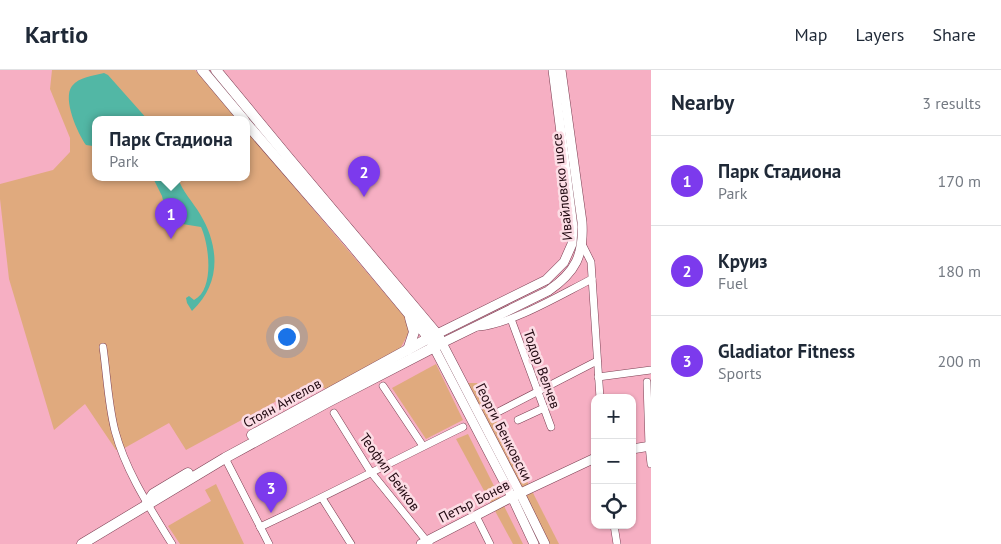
<!DOCTYPE html>
<meta charset="utf-8">
<style>
:root{--surface:#fff;--page:#f2f2f3;--text:#1f2937;--muted:#747a83;--line:#e0e1e3;--accent:#7c3aed}
body{margin:0;font-family:"PT Sans",sans-serif;background:var(--page);color:var(--text)}
.controls{position:absolute;right:15px;bottom:15px;display:grid;overflow:hidden;border-radius:10px;box-shadow:0 1px 4px #0004}
.controls button{width:45px;height:45px;display:grid;place-items:center;padding:0;border:0;border-bottom:1px solid var(--line);background:var(--surface);color:var(--text);font:25px sans-serif}
.you{position:absolute;left:286px;top:266px;width:18px;height:18px;margin:-12px;border:4px solid #fff;border-radius:50%;background:#1a73e8;box-shadow:0 0 0 8px #1a73e833}
.badge{display:grid;place-items:center;width:32px;height:32px;border-radius:50%;background:var(--accent);color:#fff;font-size:16px;font-weight:700}
.pin{position:absolute;translate:-50% -41px;filter:drop-shadow(0 1px 2px #0008)}
.pin::after{content:'';position:absolute;top:26px;width:18px;height:15px;background:inherit;clip-path:polygon(0 0,100% 0,50% 100%)}
.popup{position:absolute;left:92px;top:46px;width:158px;height:65px;box-sizing:border-box;display:grid;place-content:center;border-radius:10px;background:var(--surface);filter:drop-shadow(0 1px 4px #0005);font-size:16px;white-space:nowrap;color:var(--muted)}
.popup b{font-size:19px;color:var(--text)}
.popup::after{content:'';position:absolute;left:50%;top:100%;margin-left:-10px;border:10px solid transparent;border-top-color:var(--surface)}
.list{margin:0;padding:0;list-style:none}
h2{display:flex;justify-content:space-between;align-items:center;height:65px;margin:0;padding:0 20px;font-size:21px}
h2 small{font-size:16px;font-weight:400;color:var(--muted)}
.list li{display:grid;grid-template-columns:32px 1fr auto;gap:15px;align-items:center;box-sizing:border-box;height:90px;padding:0 20px;border-top:1px solid var(--line)}
.list b{display:block;font-size:19px;white-space:nowrap}
.list p{margin:0;font-size:16px;white-space:nowrap;color:var(--muted)}
.list em{font-size:16px;font-style:normal;color:var(--muted)}
.icon{flex:none;width:28px;height:28px;fill:none;stroke:currentColor;stroke-width:2;stroke-linecap:round;stroke-linejoin:round}
.map{position:relative;flex:none;width:651px;height:474px;overflow:hidden}
header{display:flex;align-items:center;gap:30px;box-sizing:border-box;height:70px;padding:0 25px;background:var(--surface);border-bottom:1px solid var(--line)}
header strong{font-size:24px}
nav{display:flex;gap:28px;margin-inline-start:auto;font-size:18px}
main{display:flex}
aside{flex:1;background:var(--surface)}
.map>svg:first-child{display:block}
.green{fill:#e0aa7e}
.water{fill:#52b7a5}
.lines{fill:none;stroke-linecap:round;stroke-linejoin:round}
.minor-casing{stroke:#7b3e52;stroke-width:8}
.tertiary-casing{stroke:#7b3e52;stroke-width:10}
.secondary-casing{stroke:#7b3e52;stroke-width:11}
.minor{stroke:#fff;stroke-width:7}
.tertiary{stroke:#fff;stroke-width:9}
.secondary{stroke:#fff;stroke-width:10}
.labels{text-anchor:middle;stroke-width:5;stroke-linejoin:round;paint-order:stroke}
.street-label{font-size:14px;fill:#210911;stroke:#fcdde5}
</style>
<header>
<strong>Kartio</strong>
<nav><a>Map</a><a>Layers</a><a>Share</a></nav>
</header>
<main>
<div class="map">
<svg width="651" height="474" viewBox="0 0 651 474">
<rect width="100%" height="100%" fill="#f6afc3"/>
<!-- green -->
<g class="green">
<path d="M52 0H195L238 50H96V108H246V60L409 252V262L399 281 326 319 312 312 186 380 169 353 121 380H116L85 334 54 360 9 209 0 129V114L53 100 70 82V68L50 19Z"/>
<path d="M436 294 463 350 426 369 392 318Z"/>
<path d="M467 313H477L559 474H550Z"/>
<path d="M468 364 523 474H513L456 369Z"/>
<path d="M216 414 244 474H180L168 456 211 431 205 420Z"/>
</g>
<!-- water -->
<g class="water">
<path d="M104 3 108 5 148 50H96V74L93 76 86 75C78 64 62 29 72 16 79 7 93 6 104 3Z"/>
<path d="M153 108H178C182 121 193 132 200 144 220 177 221 214 192 241L187 233 186 228 189 226 194 230C215 220 209 174 201 157L170 152 167 148 162 126Z"/>
</g>
<g class="lines">
<!-- minor casing -->
<g class="minor-casing">
<g id="minor">
<path d="M582 174 591 192 600 328"/>
<path d="M511 249 551 357"/>
<path d="M478 257C512 254 560 225 592 209"/>
<path d="M103 277C107 305 108 334 115 361 126 402 150 438 172 474"/>
<path d="M598 307 651 300"/>
<path d="M647 312 649 376 651 394"/>
<path d="M383 316 423 376"/>
<path d="M498 342 597 291"/>
<path d="M334 343 370 401 429 474"/>
<path d="M518 350 544 338"/>
<path d="M225 388 269 474"/>
<path d="M322 428 351 474"/>
<path d="M476 446 490 474"/>
<path d="M614 455 617 474"/>
<path d="M260 457C329 425 395 390 463 357"/>
</g>
</g>
<!-- tertiary casing -->
<g class="tertiary-casing">
<g id="tertiary">
<path d="M632 379 651 376"/>
<path d="M421 474 512 427 595 388"/>
<path d="M534 474 512 427 429 268 546 210 564 192 572 174 573 157 553 0"/>
<path d="M545 474 520 423 442 273 548 221C576 202 584 185 582 152L561 0"/>
</g>
</g>
<!-- secondary casing -->
<g class="secondary-casing">
<g id="secondary">
<path d="M202 0 244 50"/>
<path d="M246 53 350 173 429 268 252 365"/>
<path d="M408 280 414 262 410 248"/>
<path d="M147 433 153 424 188 403"/>
<path d="M82 474 225 388 328 332 442 273 437 264 287 86 216 0"/>
</g>
</g>
<!-- minor -->
<use href="#minor" class="minor"/>
<!-- tertiary -->
<use href="#tertiary" class="tertiary"/>
<!-- secondary -->
<use href="#secondary" class="secondary"/>
</g>
<g class="labels">
<!-- street labels -->
<g class="street-label">
<text transform="translate(562 117) rotate(-96)" y="5">Ивайловско шосе</text>
<text transform="translate(542 299) rotate(70)" y="5">Тодор Велчев</text>
<text transform="translate(282 333) rotate(-29)" y="5">Стоян Ангелов</text>
<text transform="translate(504 362) rotate(63)" y="5">Георги Бенковски</text>
<text transform="translate(390 402) rotate(54)" y="5">Теофил Бейков</text>
<text transform="translate(474 431) rotate(-27)" y="5">Петър Бонев</text>
</g>
</g>
</svg>
<div class="controls">
<button>+</button>
<button>−</button>
<button><svg class="icon" aria-label="locate" viewBox="0 0 24 24"><circle cx="12" cy="12" r="6"/><path d="M12 2v4M12 18v4M2 12h4M18 12h4"/></svg></button>
</div>
<div class="you"></div>
<div class="pin badge" style="left:171px;top:169px">1</div>
<div class="popup"><b>Парк Стадиона</b>Park</div>
<div class="pin badge" style="left:364px;top:127px">2</div>
<div class="pin badge" style="left:271px;top:443px">3</div>
</div>
<aside>
<h2>Nearby<small>3 results</small></h2>
<ul class="list">
<li><span class="badge">1</span><div><b>Парк Стадиона</b><p>Park</p></div><em>170 m</em></li>
<li><span class="badge">2</span><div><b>Круиз</b><p>Fuel</p></div><em>180 m</em></li>
<li><span class="badge">3</span><div><b>Gladiator Fitness</b><p>Sports</p></div><em>200 m</em></li>
</ul>
</aside>
</main>
